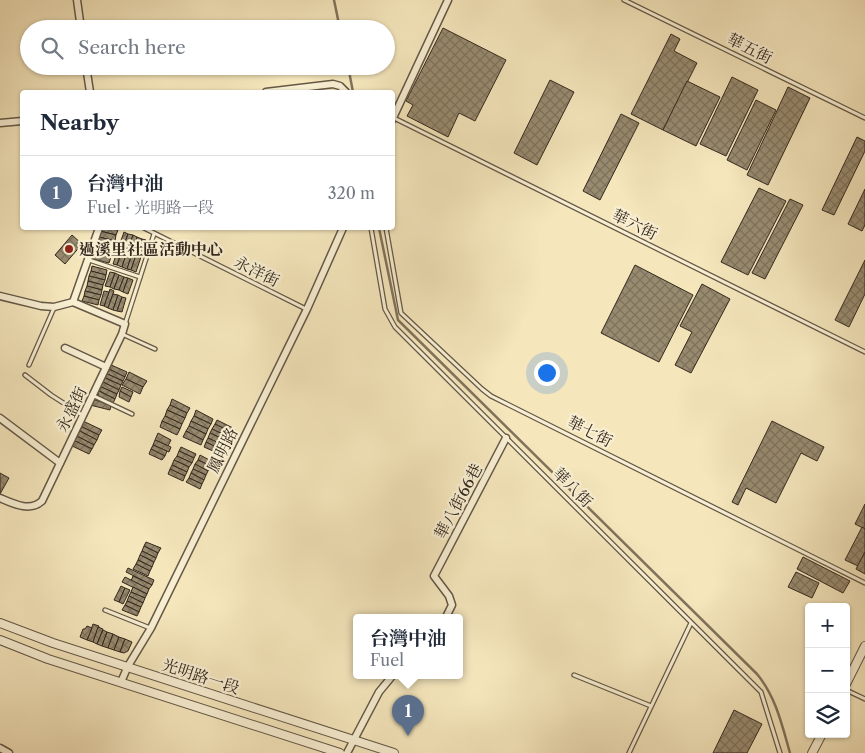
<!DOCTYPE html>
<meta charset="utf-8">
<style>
:root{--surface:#fff;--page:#f6f6f7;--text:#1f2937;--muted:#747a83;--line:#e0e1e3;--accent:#8f2418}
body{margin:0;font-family:"Libre Caslon Text","Noto Serif TC",serif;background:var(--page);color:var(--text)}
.controls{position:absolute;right:15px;bottom:15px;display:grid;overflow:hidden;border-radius:5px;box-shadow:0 1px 4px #0004}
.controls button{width:45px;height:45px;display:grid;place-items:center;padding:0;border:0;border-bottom:1px solid var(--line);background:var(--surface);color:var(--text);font:25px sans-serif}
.you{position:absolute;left:546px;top:372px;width:18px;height:18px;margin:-12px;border:4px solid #fff;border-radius:50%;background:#1a73e8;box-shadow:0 0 0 8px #1a73e833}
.badge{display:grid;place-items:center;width:32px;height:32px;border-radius:50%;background:var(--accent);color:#fff;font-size:16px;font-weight:700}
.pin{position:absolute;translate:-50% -41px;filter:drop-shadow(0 1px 2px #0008)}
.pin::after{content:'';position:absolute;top:26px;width:18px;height:15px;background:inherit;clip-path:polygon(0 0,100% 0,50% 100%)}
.popup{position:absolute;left:353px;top:614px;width:110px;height:65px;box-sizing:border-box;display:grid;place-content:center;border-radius:5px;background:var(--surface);filter:drop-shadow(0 1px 4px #0005);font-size:16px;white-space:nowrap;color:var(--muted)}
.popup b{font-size:19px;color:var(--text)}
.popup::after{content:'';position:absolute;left:50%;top:100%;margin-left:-10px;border:10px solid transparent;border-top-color:var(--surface)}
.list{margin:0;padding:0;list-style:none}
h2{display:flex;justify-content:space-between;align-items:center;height:65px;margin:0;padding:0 20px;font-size:21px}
h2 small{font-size:16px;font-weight:400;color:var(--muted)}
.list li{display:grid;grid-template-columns:32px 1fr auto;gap:15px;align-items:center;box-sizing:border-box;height:75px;padding:0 20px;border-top:1px solid var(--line)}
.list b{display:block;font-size:19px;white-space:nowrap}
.list p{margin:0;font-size:16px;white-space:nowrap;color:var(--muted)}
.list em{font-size:16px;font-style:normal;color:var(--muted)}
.icon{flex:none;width:28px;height:28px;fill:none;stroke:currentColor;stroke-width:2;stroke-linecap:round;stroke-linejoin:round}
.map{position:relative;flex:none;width:865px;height:753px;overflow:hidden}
.search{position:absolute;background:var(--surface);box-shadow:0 1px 4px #0004;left:20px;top:20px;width:375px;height:55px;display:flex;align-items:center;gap:12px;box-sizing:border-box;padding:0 18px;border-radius:28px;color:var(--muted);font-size:19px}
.panel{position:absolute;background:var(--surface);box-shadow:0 1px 4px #0004;left:20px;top:90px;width:375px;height:140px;border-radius:5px}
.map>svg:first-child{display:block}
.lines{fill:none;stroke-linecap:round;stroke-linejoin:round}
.stream{stroke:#80735c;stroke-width:2.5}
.building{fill:url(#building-cross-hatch);stroke:#34281e}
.service-casing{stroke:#645846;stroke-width:5.5}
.minor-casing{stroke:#645846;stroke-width:9}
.tertiary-casing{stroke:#645846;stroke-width:10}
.service{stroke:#f8efd3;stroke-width:3}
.minor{stroke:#f8efd3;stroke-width:6}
.tertiary{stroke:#f8efd3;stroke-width:8}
.poi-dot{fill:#8f2418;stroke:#f8efd3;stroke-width:2}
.labels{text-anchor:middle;stroke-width:4.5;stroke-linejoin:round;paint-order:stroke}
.street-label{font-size:16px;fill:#34281e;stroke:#f8efd3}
.poi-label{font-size:16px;font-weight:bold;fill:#34281e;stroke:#f8efd3;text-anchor:start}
</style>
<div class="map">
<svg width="865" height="753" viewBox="0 0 865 753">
<defs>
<pattern id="building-cross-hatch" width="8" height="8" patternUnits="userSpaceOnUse" patternTransform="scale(1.25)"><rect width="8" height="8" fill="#988b70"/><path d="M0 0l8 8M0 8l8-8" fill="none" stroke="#7d725b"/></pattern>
</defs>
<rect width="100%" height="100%" fill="#f5e6bc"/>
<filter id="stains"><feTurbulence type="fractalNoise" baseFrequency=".004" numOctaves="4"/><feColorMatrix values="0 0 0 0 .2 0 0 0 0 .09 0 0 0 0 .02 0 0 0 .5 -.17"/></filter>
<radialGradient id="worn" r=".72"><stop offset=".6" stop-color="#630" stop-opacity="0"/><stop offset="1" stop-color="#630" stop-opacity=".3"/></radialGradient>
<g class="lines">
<!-- stream -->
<g class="stream">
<path d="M334 0 340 29"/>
<path d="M348 66 353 92"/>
<path d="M379 228 398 320 757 674C776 697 782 725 790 753"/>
</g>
</g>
<!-- building -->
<g class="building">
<path d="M443 28 506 60 475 121 459 113 448 137 407 116 413 105 406 101Z"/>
<path d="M671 34 680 39 674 51 697 63 663 130 631 114Z"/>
<path d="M732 77 758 90 726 156 700 144Z"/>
<path d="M550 80 574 92 537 165 514 153Z"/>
<path d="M687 81 720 97 696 146 663 130Z"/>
<path d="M788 87 810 98 768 185 747 175Z"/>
<path d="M756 100 776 110 747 170 727 160Z"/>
<path d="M621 114 639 123 600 200 583 191Z"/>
<path d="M857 137 865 141V151L834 215 822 210Z"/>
<path d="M759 188 786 201 748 275 721 262Z"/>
<path d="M865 189V225L862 231 848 224Z"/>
<path d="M790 199 803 205 765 279 752 273Z"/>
<path d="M101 228 118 230 116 235 100 231Z"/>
<path d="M100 231 116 235 115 241 99 237Z"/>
<path d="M124 232 128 234 123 248 119 246Z"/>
<path d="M128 234 133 235 128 249 123 248Z"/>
<path d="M72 235 82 244 65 264 55 255Z"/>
<path d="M133 235 137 237 133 251 128 249Z"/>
<path d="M99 237 115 241 113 246 98 242Z"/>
<path d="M137 237 142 239 137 253 133 251Z"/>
<path d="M142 239 146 240 142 254 137 253Z"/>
<path d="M98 242 113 246 112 252 96 248Z"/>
<path d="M96 248 112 252 111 257 95 253Z"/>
<path d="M118 249 122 251 117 265 113 264Z"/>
<path d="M122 251 127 252 122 267 117 265Z"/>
<path d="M127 252 132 254 127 269 122 267Z"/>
<path d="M95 253 111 257 109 263 93 259Z"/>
<path d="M132 254 136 255 131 270 127 269Z"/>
<path d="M136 255 141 257 136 272 131 270Z"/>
<path d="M865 260V294L849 327 835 320Z"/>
<path d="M635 265 693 295 659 362 601 333Z"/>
<path d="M92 266 107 270 106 275 91 271Z"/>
<path d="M91 271 106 275 105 280 89 276Z"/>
<path d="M110 272 115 273 110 287 105 286Z"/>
<path d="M115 273 119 275 114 289 110 287Z"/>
<path d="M119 275 124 277 119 290 114 289Z"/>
<path d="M89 276 105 280 103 285 88 281Z"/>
<path d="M124 277 128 278 123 292 119 290Z"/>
<path d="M128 278 133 280 128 294 123 292Z"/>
<path d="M88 281 103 285 102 290 87 286Z"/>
<path d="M702 284 730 299 691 373 675 365 692 332 680 326Z"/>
<path d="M87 286 102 290 101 295 85 291Z"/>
<path d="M110 289 114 291 108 308 104 306Z"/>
<path d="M85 291 101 295 99 300 84 296Z"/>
<path d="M104 291 109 292 104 306 100 305Z"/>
<path d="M113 294 118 295 113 310 108 308Z"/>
<path d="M118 295 122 297 117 311 113 310Z"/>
<path d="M84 296 99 300 98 305 82 301Z"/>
<path d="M122 297 126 298 122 312 117 311Z"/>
<path d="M109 364 127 372 125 377 107 368Z"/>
<path d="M107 368 125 377 123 381 105 373Z"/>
<path d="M129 372 147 381 143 387 126 379Z"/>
<path d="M105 373 123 381 121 385 103 377Z"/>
<path d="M103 377 121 385 119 390 101 381Z"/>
<path d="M126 379 143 387 140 394 122 385Z"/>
<path d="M101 381 119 390 117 394 99 386Z"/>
<path d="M99 386 117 394 115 399 97 390Z"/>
<path d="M122 387 133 392 131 397 120 391Z"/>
<path d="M97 390 115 399 113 403 99 397Z"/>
<path d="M120 391 131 397 129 402 119 397Z"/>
<path d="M92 399 111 405 110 410 90 405Z"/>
<path d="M172 399 190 408 187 413 170 405Z"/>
<path d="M170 405 187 413 185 418 167 410Z"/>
<path d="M167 410 185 418 182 424 165 416Z"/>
<path d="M196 410 213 419 211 424 194 416Z"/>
<path d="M165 416 182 424 180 429 162 421Z"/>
<path d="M194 416 211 424 208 429 191 421Z"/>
<path d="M217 420 235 429 233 433 215 424Z"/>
<path d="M83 421 102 430 99 435 80 426Z"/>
<path d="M162 421 180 429 177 435 160 427Z"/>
<path d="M191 421 208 429 206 434 189 426Z"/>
<path d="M772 421 824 447 817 461 801 453 776 503 746 488 738 505 732 502Z"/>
<path d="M215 424 233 433 231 438 212 429Z"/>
<path d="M80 426 99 435 97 440 78 430Z"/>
<path d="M189 426 206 434 203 440 186 431Z"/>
<path d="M212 429 231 438 229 442 210 433Z"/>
<path d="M78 430 97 440 94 445 75 435Z"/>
<path d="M186 431 203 440 201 445 183 437Z"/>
<path d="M158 433 171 440 168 446 155 440Z"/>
<path d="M210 433 229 442 227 447 208 438Z"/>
<path d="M75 435 94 445 92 449 73 440Z"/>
<path d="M208 438 227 447 224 451 206 442Z"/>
<path d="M73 440 92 449 89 454 70 445Z"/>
<path d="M155 440 171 447 169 452 153 445Z"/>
<path d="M206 442 224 451 222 455 204 447Z"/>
<path d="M153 445 167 451 165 456 151 449Z"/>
<path d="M181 447 196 454 194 458 179 451Z"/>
<path d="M151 449 165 456 162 460 149 454Z"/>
<path d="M179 451 194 458 192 463 177 456Z"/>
<path d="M200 455 213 462 211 466 198 460Z"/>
<path d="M177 456 192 463 189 467 174 460Z"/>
<path d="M174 460 189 467 187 472 172 465Z"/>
<path d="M198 460 211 466 208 471 195 464Z"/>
<path d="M195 464 208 471 206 475 193 469Z"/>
<path d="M172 465 187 472 185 476 170 469Z"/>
<path d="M170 469 185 476 183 481 168 474Z"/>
<path d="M193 469 206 475 204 480 191 473Z"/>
<path d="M0 473 9 478 0 494Z"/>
<path d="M191 473 204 480 202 484 189 478Z"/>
<path d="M189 478 202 484 200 489 186 482Z"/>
<path d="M865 504V529L855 524Z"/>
<path d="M862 527 865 529V552L858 566 845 560Z"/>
<path d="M146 542 161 548 158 553 144 546Z"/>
<path d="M144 546 158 553 156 558 142 551Z"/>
<path d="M142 551 156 558 154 562 140 555Z"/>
<path d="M865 552V574L856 569Z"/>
<path d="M140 555 154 562 152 567 138 560Z"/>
<path d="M803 557 850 581 843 593 797 569Z"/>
<path d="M138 560 152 567 150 571 136 564Z"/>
<path d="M136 564 150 571 148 576 133 569Z"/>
<path d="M128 568 154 580 152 585 126 572Z"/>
<path d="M796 572 819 583 812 598 788 587Z"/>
<path d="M133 576 152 585 149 589 131 581Z"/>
<path d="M125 577 149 589 147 594 122 582Z"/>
<path d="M121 586 125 588 119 602 114 600Z"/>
<path d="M133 587 147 594 145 598 131 592Z"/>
<path d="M125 588 130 590 123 604 119 602Z"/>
<path d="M131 592 145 598 143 603 129 596Z"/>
<path d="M129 596 143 603 141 607 127 601Z"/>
<path d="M127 601 141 607 139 612 125 605Z"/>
<path d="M125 605 139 612 137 616 122 610Z"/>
<path d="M93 624 99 626 93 642 87 640Z"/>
<path d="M87 626 92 628 87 640 80 637 83 629H85Z"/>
<path d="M98 627 103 629 97 644 93 642Z"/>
<path d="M103 630 107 632 102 646 97 644Z"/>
<path d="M107 632 113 634 108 648 102 646Z"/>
<path d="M113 634 119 637 114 650 108 648Z"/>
<path d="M119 637 125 639 120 652 114 650Z"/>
<path d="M125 639 132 642 128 651 124 653 120 652Z"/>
<path d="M734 710 762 724 747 753H713Z"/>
</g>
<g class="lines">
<!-- service casing -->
<g class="service-casing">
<g id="service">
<path d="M624 0 865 118"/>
<path d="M394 118 865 352"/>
<path d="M144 228 306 309"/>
<path d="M371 228 385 309 395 327 761 692 780 753"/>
<path d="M386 228 401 313 482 389 491 396 865 583"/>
<path d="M89 260 140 277"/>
<path d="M125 324 154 234"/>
<path d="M122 334 155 349"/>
<path d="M29 365 54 308"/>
<path d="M25 375 51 395 82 415"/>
<path d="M94 396 132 414"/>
<path d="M105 610 150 628"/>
<path d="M574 675 651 706"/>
<path d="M846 690 865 699"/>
<path d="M629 753 691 623"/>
</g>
</g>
<!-- minor casing -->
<g class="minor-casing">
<g id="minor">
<path d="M77 0 81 29"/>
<path d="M86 66 90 92"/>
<path d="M266 92 333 84 340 86 346 92"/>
<path d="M392 120 448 0"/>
<path d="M0 123 22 121"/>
<path d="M0 296 41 306 54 307 73 302 99 228"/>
<path d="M65 348 106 367"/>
<path d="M0 418 60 463"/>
<path d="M0 498C14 504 30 512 42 501L122 334 125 324 73 302"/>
<path d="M446 617 452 605 449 596 434 576 506 438"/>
<path d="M121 682 128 666 151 628 307 309 343 228"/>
<path d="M0 748 9 753"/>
<path d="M347 753 379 692 393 675"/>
</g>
</g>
<!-- tertiary casing -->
<g class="tertiary-casing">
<g id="tertiary">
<path d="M0 623 53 643 394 753"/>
<path d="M0 640 48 659 340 753"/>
<path d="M846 684 865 646"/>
<path d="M812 753 822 734"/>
</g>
</g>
<!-- service -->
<use href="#service" class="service"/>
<!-- minor -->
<use href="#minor" class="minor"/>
<!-- tertiary -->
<use href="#tertiary" class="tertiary"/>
</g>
<!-- markers -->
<circle class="poi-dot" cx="69" cy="249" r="5"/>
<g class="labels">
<!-- street labels -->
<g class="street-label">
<text transform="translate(750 48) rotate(26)" y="6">華五街</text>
<text transform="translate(635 224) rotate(26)" y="6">華六街</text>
<text transform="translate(257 271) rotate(26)" y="6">永洋街</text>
<text transform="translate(71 409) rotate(-64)" y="6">永盛街</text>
<text transform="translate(590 431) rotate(27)" y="6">華七街</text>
<text transform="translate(222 450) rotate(-64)" y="6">鳳明路</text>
<text transform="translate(573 487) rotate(45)" y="6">華八街</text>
<text transform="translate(458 501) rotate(-62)" y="6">華八街66巷</text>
<text transform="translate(201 676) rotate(18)" y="6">光明路一段</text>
</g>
<!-- poi labels -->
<g class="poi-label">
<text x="79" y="255">過溪里社區活動中心</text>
</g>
</g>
<rect width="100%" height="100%" filter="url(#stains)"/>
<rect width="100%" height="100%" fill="url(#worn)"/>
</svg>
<div class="controls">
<button>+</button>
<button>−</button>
<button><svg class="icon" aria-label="layers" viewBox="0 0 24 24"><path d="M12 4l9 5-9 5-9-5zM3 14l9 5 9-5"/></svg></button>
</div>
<div class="you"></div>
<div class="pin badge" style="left:408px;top:736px;background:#5c6f8a">1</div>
<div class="popup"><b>台灣中油</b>Fuel</div>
<div class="search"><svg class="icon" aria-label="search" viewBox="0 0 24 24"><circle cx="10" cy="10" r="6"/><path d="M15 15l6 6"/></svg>Search here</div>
<section class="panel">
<h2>Nearby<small></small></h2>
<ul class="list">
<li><span class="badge" style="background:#5c6f8a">1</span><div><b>台灣中油</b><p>Fuel · 光明路一段</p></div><em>320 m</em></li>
</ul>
</section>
</div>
